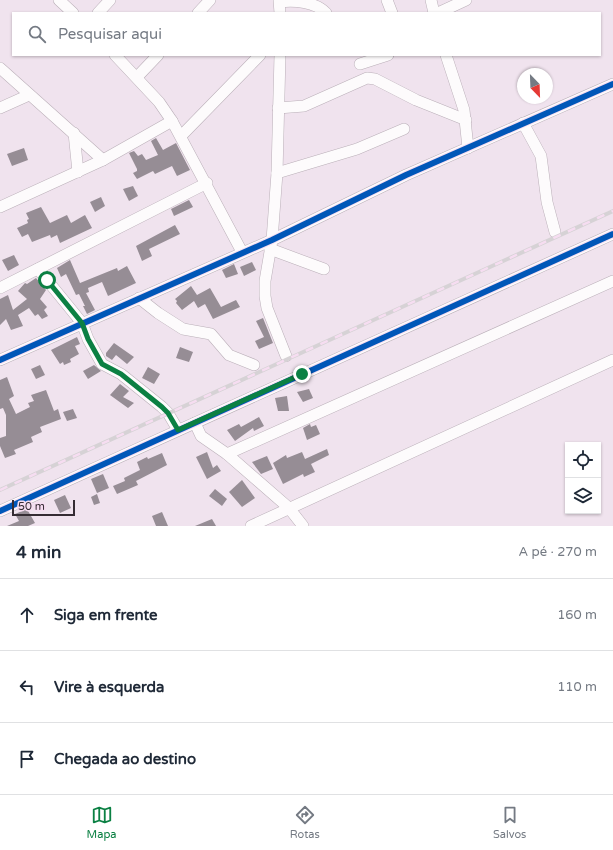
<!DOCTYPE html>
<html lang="pt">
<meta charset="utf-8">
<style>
:root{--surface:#fff;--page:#f2f2f3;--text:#1f2937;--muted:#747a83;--line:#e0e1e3;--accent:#0b8043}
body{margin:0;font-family:"Varela Round",sans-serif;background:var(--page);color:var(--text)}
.controls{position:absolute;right:12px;bottom:12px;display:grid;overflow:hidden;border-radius:0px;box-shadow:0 1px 3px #0004}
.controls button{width:36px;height:36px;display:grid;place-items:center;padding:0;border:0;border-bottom:1px solid var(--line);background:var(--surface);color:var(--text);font:20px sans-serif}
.compass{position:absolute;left:517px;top:68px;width:36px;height:36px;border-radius:50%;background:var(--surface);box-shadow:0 1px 3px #0004;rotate:157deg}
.scale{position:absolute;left:12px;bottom:10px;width:63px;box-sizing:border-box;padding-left:4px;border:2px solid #352c33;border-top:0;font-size:11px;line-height:14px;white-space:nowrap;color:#352c33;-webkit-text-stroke:3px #f6ddf1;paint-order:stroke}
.stop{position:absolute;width:12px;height:12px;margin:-9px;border:3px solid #0b8043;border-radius:50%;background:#fff}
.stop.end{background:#0b8043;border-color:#fff;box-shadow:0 1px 4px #0008}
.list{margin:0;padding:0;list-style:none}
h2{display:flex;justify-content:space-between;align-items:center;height:52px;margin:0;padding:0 16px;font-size:17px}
h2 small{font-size:13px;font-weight:400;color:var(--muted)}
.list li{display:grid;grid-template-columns:26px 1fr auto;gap:12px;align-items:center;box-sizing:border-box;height:72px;padding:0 16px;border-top:1px solid var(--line)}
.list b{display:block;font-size:15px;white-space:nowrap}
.list em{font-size:13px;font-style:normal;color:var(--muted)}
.icon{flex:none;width:22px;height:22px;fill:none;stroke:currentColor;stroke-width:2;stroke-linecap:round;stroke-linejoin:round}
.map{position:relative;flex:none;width:613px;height:526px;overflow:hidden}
.search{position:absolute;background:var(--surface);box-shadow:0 1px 3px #0004;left:12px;right:12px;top:12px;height:44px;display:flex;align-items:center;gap:10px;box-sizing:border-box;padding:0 14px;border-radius:0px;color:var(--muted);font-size:15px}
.sheet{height:268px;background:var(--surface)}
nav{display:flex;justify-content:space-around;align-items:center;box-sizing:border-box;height:56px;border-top:1px solid var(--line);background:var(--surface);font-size:11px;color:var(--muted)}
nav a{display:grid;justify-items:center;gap:2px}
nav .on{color:var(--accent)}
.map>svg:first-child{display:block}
.building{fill:#968d95}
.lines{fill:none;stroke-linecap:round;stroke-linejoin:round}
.minor-casing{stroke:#baafb8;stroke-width:12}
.minor{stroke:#fdfbfc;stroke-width:11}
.rail-casing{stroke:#d6d2d5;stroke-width:4}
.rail{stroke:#f6ddf1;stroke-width:2.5;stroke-dasharray:8;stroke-linecap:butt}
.cycleway-casing{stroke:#f6ddf1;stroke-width:8}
.cycleway{stroke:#0057b8;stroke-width:6}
.route{stroke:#0b8043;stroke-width:5}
</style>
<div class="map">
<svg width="613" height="526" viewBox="0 0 613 526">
<rect width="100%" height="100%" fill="#f0e3ee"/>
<!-- building -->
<g class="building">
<path d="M156 138 163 150 176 143 190 170 177 176 172 166 155 174 153 171 137 179 133 173 137 171V169L129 153 134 151 138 156 142 154 146 160 158 155 151 141Z"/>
<path d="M24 148 28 160 12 166 7 154Z"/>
<path d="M133 186 138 196 129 201 123 189Z"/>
<path d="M101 197 105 206 95 212 90 202Z"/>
<path d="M189 200 193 207 174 216 171 209Z"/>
<path d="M41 207 50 223 67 215 71 223 85 215 92 228 60 243 57 235 51 238 50 235 32 242 28 234 22 237 17 228 28 223 27 220 29 219 26 213Z"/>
<path d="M175 225 180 234 149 249 152 256 142 261 136 246Z"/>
<path d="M14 255 19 265 8 271 2 260Z"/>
<path d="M70 260 80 283 117 268 118 271 127 266 136 283 108 296 102 282 88 288 89 292 86 293 95 310 87 314 83 306H85L79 294 76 295 66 274 61 277 57 268Z"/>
<path d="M252 262 256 270 244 276 240 267Z"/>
<path d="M234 264 238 274 226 278 222 270Z"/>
<path d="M36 278 46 290 40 299 47 307 44 310 48 316 42 319 38 314 35 316 29 308 18 315 23 326 11 330 6 319 0 325V299L8 295 13 310 27 299 18 291 25 283 27 284Z"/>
<path d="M191 286 197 295 210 288 221 307 236 300 240 307 213 319 205 304 198 308 194 301 182 310 176 303 177 301 175 299Z"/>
<path d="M263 318 273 343 259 349 255 341 264 337 256 321Z"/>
<path d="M77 337 80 344 75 346 79 354 70 359 71 362 64 365 63 362 60 364 51 350Z"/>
<path d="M114 343 134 357 127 364 116 355 112 360 106 356V353Z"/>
<path d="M180 347 193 352 189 362 176 358Z"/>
<path d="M40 365 45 375 36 379 31 369Z"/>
<path d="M94 365 101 371 88 379 83 371Z"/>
<path d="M148 367 160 374 154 384 142 378Z"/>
<path d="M7 377 14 396 9 399 16 414 30 407 28 403 34 401 31 395 46 390 54 411 58 409 61 419 40 427 42 432 31 437 33 442 14 450 16 454 5 458 0 446V438L6 436V415L3 408 0 409V380Z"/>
<path d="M120 384 129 391 123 397 134 403 128 408 110 395Z"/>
<path d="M309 389 313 398 303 402 297 392Z"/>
<path d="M287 396 289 411H278L275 398Z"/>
<path d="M73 409 77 418 67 421 63 412Z"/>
<path d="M259 417 264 426 254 431 253 428 235 441 227 430 239 424 241 427Z"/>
<path d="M310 424 311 427 316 425 320 434 307 440 303 428Z"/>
<path d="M327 449 329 455 311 464 315 472 304 477 303 474 283 484 273 463 286 455 287 458 302 452 305 459Z"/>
<path d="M207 452 213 468 217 465 221 471 207 479 196 457Z"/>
<path d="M162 453 167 465 136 481 138 485 117 494 113 486 125 481 124 478 140 470 137 462 147 457 148 459Z"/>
<path d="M267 456 273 469 261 474 252 462Z"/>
<path d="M103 474 109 488 97 493 91 479Z"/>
<path d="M242 480 255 498 242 507 229 492Z"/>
<path d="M215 489 227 499 222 506 209 496Z"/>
<path d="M97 494 100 503 94 505 91 497Z"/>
<path d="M65 495 71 508 60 513 54 500Z"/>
<path d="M27 509 35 523 28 526H7L19 521 15 514Z"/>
<path d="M162 512 168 526H156L152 516Z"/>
<path d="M212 519 216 526H195Z"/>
</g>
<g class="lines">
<!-- minor casing -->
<g class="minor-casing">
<g id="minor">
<path d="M59 0 73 13"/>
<path d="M279 0 280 13"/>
<path d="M387 0 392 13"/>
<path d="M431 0 434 13"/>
<path d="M280 2C294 0 316 2 326 13"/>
<path d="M98 13 110 0"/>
<path d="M198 13 210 0"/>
<path d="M438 13 466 0"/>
<path d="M115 55 159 102 172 121 242 252"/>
<path d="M280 55 277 173 272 240 265 281V296L267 308 286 356"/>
<path d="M446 55 464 110 468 148"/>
<path d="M360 64 388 55"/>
<path d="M0 68 103 160"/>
<path d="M137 77 158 55"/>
<path d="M0 108 29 95"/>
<path d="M278 108 304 106 367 78 375 79 416 100 466 120"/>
<path d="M523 123 541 156 547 202 555 232"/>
<path d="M74 133 78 172"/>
<path d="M181 136 260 55"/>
<path d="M277 173 357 149 404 129"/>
<path d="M0 207 103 160 172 121"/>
<path d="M270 249 324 269"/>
<path d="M38 269 82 323 88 339 102 364 121 374 162 407 168 413 178 430"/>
<path d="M0 288 207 183"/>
<path d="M139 298 158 313 183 329 211 334 229 355 254 365"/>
<path d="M0 360 272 240 406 175 613 84"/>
<path d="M195 423 201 436 227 454 289 508 303 526"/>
<path d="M227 454 613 281"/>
<path d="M0 511 613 234"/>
<path d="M251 526 613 360"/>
</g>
</g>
<!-- minor -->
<use href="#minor" class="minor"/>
<!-- rail casing -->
<g class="rail-casing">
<path id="rail" d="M0 490 613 211"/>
</g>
<!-- rail -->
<use href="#rail" class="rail"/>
<!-- cycleway casing -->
<g class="cycleway-casing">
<g id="cycleway">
<path d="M0 360 272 240 406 175 613 84"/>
<path d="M0 511 613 234"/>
</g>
</g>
<!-- cycleway -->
<use href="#cycleway" class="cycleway"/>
</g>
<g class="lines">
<!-- route -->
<path class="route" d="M47 280 82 323 88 339 102 364 121 374 162 407 168 413 178 430 302 374"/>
</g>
</svg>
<div class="controls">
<button><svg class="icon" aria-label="locate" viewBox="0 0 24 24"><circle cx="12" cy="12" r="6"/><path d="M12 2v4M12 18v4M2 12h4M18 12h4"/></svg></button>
<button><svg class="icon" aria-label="layers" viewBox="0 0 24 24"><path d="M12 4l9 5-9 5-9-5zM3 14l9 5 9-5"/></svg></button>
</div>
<svg class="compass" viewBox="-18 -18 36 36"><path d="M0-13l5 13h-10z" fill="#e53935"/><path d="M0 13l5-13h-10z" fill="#747a83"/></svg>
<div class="scale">50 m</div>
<div class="stop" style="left:47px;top:280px"></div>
<div class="stop end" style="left:302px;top:374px"></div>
<div class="search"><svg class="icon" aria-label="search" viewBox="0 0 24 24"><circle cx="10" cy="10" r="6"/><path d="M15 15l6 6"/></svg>Pesquisar aqui</div>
</div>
<section class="sheet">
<h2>4 min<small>A pé · 270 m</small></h2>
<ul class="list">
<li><svg class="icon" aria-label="ahead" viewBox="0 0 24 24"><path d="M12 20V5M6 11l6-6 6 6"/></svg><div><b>Siga em frente</b></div><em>160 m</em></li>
<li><svg class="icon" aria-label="left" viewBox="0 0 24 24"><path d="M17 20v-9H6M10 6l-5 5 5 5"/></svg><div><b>Vire à esquerda</b></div><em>110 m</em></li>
<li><svg class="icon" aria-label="arrive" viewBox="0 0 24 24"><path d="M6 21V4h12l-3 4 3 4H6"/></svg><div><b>Chegada ao destino</b></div></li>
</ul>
</section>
<nav>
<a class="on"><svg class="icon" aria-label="map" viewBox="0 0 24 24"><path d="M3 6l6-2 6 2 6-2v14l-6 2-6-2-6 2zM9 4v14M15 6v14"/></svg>Mapa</a>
<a><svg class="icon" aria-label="directions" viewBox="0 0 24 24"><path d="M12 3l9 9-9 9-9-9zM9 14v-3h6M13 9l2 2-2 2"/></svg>Rotas</a>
<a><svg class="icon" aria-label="saved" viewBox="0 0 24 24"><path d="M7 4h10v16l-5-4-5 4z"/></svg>Salvos</a>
</nav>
